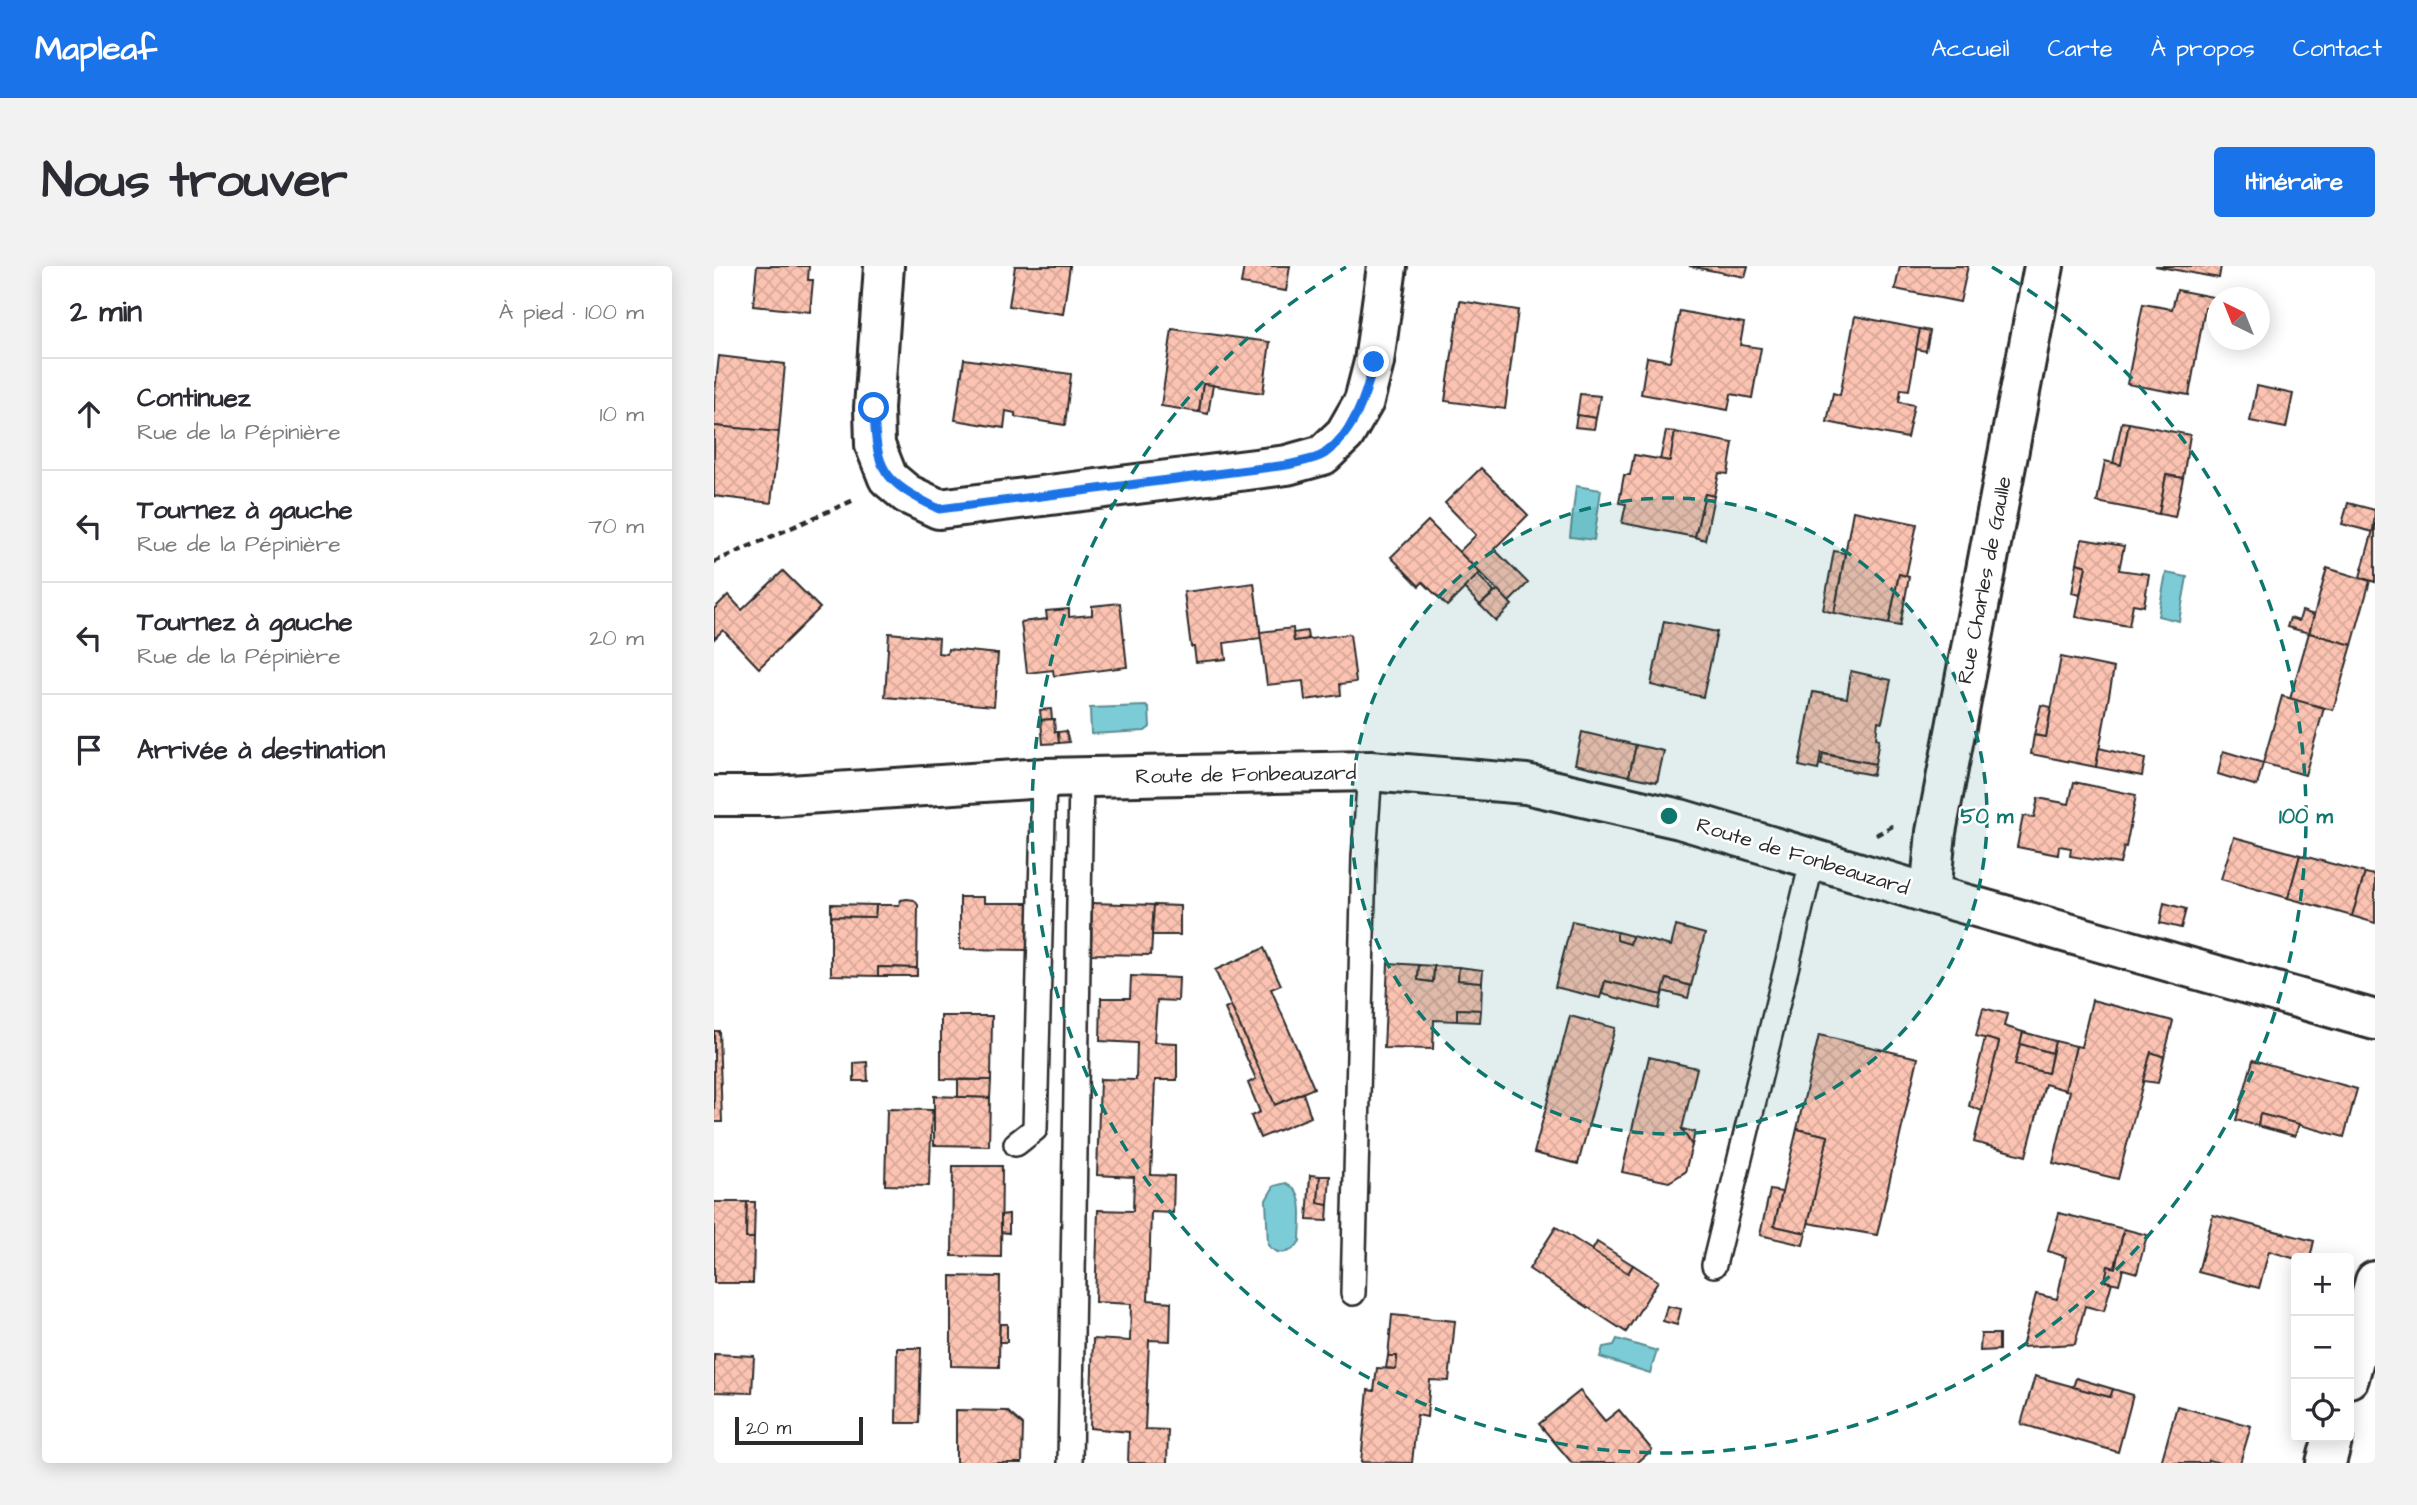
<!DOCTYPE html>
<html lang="fr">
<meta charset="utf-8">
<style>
:root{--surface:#fff;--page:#f2f2f3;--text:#2b2b33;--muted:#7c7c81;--line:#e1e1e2;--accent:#1a73e8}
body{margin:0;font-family:"Architects Daughter",sans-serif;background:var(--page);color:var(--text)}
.controls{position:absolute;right:21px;bottom:21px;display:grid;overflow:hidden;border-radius:7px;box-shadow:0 4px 18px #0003}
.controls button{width:63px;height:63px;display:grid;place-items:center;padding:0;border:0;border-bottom:2px solid var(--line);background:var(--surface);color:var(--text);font:35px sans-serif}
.compass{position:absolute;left:1493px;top:21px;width:63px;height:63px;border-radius:50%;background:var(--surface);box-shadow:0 4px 18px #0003;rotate:317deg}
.scale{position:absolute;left:21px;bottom:18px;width:128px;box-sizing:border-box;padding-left:7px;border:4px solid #2b2b2b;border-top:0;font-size:19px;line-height:24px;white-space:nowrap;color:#2b2b2b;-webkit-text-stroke:5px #fff;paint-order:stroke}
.stop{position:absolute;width:21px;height:21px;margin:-16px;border:5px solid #1a73e8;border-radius:50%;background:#fff}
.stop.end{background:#1a73e8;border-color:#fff;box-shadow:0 2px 7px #0008}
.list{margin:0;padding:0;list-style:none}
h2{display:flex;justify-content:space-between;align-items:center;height:91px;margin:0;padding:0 28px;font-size:30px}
h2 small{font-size:23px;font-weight:400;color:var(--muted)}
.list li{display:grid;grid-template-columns:46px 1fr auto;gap:21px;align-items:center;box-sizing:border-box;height:112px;padding:0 28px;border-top:2px solid var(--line)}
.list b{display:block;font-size:26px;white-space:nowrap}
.list p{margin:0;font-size:23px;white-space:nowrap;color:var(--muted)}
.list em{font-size:23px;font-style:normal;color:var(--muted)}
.icon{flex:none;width:38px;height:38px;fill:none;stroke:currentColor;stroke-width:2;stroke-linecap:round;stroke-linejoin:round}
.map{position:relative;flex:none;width:1661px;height:1197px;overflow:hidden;border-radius:7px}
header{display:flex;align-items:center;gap:42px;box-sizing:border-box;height:98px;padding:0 35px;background:var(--accent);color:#fff}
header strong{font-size:33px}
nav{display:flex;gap:38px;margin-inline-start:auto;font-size:24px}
.intro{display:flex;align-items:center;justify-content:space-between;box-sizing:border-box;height:168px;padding:0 42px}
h1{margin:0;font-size:49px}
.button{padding:18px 32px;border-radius:7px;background:var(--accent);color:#fff;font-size:24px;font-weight:700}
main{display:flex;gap:42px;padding:0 42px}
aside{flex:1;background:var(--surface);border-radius:7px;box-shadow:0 4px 18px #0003}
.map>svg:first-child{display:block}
.water{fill:#7cccd7;stroke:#5c8c92;stroke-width:2}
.building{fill:url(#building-cross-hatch);stroke:#2b2b2b;stroke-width:2}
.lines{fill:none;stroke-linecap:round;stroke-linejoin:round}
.service-casing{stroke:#2b2b2b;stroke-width:28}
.minor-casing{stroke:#2b2b2b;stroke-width:44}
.tertiary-casing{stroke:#2b2b2b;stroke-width:44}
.path{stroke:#2b2b2b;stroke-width:4.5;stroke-dasharray:7 5;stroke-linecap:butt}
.service{stroke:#fff;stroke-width:23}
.minor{stroke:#fff;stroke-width:38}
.tertiary{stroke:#fff;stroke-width:38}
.route{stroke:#1a73e8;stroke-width:9}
.ring{fill:none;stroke:#0f766e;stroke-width:3.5;stroke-dasharray:12 9}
.labels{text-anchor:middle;stroke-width:5;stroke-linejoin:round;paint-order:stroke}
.street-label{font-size:21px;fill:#2b2b2b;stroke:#fff}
.centre{fill:#0f766e;stroke:#fff;stroke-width:3.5}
.ring-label{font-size:21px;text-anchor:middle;font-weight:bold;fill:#0f766e;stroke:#fff;stroke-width:5;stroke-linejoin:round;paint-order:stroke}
</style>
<header>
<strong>Mapleaf</strong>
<nav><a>Accueil</a><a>Carte</a><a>À propos</a><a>Contact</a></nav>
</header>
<div class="intro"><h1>Nous trouver</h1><a class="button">Itinéraire</a></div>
<main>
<aside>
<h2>2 min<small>À pied · 100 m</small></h2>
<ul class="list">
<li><svg class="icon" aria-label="ahead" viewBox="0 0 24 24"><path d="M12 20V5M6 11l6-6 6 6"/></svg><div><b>Continuez</b><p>Rue de la Pépinière</p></div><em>10 m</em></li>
<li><svg class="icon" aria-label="left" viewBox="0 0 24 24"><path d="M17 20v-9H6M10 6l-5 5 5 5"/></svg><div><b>Tournez à gauche</b><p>Rue de la Pépinière</p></div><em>70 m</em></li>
<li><svg class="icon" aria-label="left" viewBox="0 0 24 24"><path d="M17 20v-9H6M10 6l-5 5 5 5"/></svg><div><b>Tournez à gauche</b><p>Rue de la Pépinière</p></div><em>20 m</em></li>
<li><svg class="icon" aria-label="arrive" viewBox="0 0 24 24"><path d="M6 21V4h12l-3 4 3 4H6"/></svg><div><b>Arrivée à destination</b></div></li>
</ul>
</aside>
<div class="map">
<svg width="1661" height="1197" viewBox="0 0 1661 1197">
<defs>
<pattern id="building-cross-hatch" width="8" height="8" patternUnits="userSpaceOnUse" patternTransform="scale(1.75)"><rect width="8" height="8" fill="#fcc3b2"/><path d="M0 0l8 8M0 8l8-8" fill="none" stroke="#d8a899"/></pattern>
</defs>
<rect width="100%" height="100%" fill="#fff"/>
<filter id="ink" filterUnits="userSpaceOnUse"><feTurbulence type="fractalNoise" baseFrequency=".0143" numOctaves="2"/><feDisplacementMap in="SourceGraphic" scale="14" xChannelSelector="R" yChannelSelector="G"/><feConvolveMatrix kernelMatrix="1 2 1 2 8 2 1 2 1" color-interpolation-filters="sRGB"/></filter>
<g filter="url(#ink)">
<!-- water -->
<g class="water">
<path d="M862 220 887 224 880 274 856 271Z"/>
<path d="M1452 307 1473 311 1465 355 1444 350Z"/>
<path d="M432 440 435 443 436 461 431 465 377 468 376 442Z"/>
<path d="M572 917C593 926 586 956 586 975 578 988 564 991 554 979L552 934 560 920Z"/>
<path d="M903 1073 943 1085 936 1107 886 1091 889 1081 900 1079Z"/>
</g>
<!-- building -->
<g class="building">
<path d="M43 0H95L94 14H99L96 46 39 40Z"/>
<path d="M301 0H356L349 48 295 40Z"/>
<path d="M530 0H576L572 25 527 18Z"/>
<path d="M975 0H1034L1031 11Z"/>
<path d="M1186 0H1254L1246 36 1181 23Z"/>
<path d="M1441 0H1507L1505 12Z"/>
<path d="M1463 24 1504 32 1503 44 1491 42 1475 129 1413 118 1429 38 1458 43Z"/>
<path d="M746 35 804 44 791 143 731 135Z"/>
<path d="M966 45 1030 57 1026 79 1047 82 1038 132 1017 128 1014 144 927 128 933 91 956 95Z"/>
<path d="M1141 50 1206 63 1195 124 1187 123 1185 136 1200 139 1193 172 1113 156 1119 127 1126 129Z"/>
<path d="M458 63 556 76 549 127 489 118 485 146 447 140Z"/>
<path d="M1206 63 1216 65 1212 85 1202 83Z"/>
<path d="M5 90 71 98 65 166 0 160V135Z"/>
<path d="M250 93 357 108 351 159 301 151V147L292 145 290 162 241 154Z"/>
<path d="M489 118 499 119 494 148 485 146Z"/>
<path d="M1543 120 1579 128 1572 162 1536 155Z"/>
<path d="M866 128 886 130 882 152 863 149Z"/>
<path d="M863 149 882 152 880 163 861 161Z"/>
<path d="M1408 156 1415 157 1407 199 1399 197Z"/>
<path d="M1415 157 1476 169 1469 212 1452 209 1445 248 1383 236 1391 195 1407 199Z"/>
<path d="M0 160 65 166 57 237 0 230Z"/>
<path d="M952 165 961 166 956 195 946 194Z"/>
<path d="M961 166 1019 177 1014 208 1005 207 1000 230 991 228 981 271 908 257 912 238 905 237 910 209H916L920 189 956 195Z"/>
<path d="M767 202 814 249 780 283 814 317 795 336 745 286 762 269 731 237Z"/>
<path d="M1452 209 1469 212 1461 251 1445 248Z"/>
<path d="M991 228 1000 230 991 274 981 271Z"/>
<path d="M1634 237 1661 244 1659 266 1628 258Z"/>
<path d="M1139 245 1203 258 1192 310 1185 308 1175 358 1120 347Z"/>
<path d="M714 255 766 307 733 340 709 316 705 320 677 291Z"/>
<path d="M1661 257V316L1646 311Z"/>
<path d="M1368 273 1410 280 1405 304 1435 308 1430 340 1419 338 1415 360 1362 351 1372 300 1363 297Z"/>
<path d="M1120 285 1131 287 1120 347 1109 344Z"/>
<path d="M1363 297 1372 300 1366 329 1358 327Z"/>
<path d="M1613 302 1656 315 1638 379 1595 367Z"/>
<path d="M69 305 106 342 45 402 9 364 0 373V343L14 329 28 344Z"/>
<path d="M1185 308 1195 311 1186 360 1175 358Z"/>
<path d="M764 309 780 326 766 339 750 322Z"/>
<path d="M540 317 547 372 510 377 512 393 482 396 480 381H477L470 326Z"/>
<path d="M784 324 798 339 782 355 766 339Z"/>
<path d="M406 337 413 401 340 410 339 404 313 407 307 356 333 353 332 345 355 343V351L378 349V340Z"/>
<path d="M1588 345 1600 349 1595 367 1573 361 1576 352 1585 355Z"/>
<path d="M950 355 1003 366 989 431 937 419Z"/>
<path d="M579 362 580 375 636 368 642 416 626 418 627 429 591 434 589 415 553 419 546 366Z"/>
<path d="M593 365 594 373 580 375 579 367Z"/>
<path d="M175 367 225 372 224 387 233 388 234 383 284 388 280 440 171 431Z"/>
<path d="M1595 367 1638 379 1619 444 1576 433Z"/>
<path d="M1347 391 1400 402 1382 501 1317 488 1320 469 1332 471Z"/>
<path d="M1137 405 1177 414 1168 456 1164 455 1162 472 1165 473 1161 498 1107 487 1104 504 1085 500 1099 426 1133 432Z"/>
<path d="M1568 430 1610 442 1591 509 1549 497Z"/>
<path d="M1327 439 1337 441 1332 471 1320 469Z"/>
<path d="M337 443 338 453 327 454 326 444Z"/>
<path d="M340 453 341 466H344L345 477 329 478 327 454Z"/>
<path d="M352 465 355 476 345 477 344 466Z"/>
<path d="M868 466 922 479 915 510 861 498Z"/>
<path d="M922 479 950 485 943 516 915 510Z"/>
<path d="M1385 482 1431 493 1428 510 1382 501Z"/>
<path d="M1509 485 1549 497 1543 520 1504 508Z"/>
<path d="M1109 488 1161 498 1159 509 1107 499Z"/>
<path d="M1360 516 1422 529 1412 581H1410L1406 598 1356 590 1357 582 1345 580 1344 589 1303 581 1309 550 1320 551 1324 532 1355 538Z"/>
<path d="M1520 571 1586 589 1574 632 1507 613Z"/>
<path d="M1586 589 1651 607 1638 650 1574 632Z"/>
<path d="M1651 607 1661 609V657L1638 650Z"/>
<path d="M246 631H270V637H315V684L246 683Z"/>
<path d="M193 633 200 634 204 639 203 702 164 701V710L117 709V650L161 651 162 639H185L187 634Z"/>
<path d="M378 637 440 639 437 689 377 688Z"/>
<path d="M1450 637 1472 643 1467 662 1446 657Z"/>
<path d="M117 638 162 639 161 651 117 650Z"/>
<path d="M440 639 466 640V669H438Z"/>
<path d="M858 655 903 666V674L916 678 918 670 957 680 962 660 991 668 977 720 953 713 948 729 891 715 886 732 841 721Z"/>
<path d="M903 666 918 670 916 678 903 674Z"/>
<path d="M550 682 567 719 557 723 600 822 561 839 501 704Z"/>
<path d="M674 697 705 699 704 714 719 716 720 700 745 701 744 714 768 716 767 744 743 743V755L720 754 719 783 670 782Z"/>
<path d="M705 699 720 700 719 716 704 714Z"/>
<path d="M164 701 203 702V710H164Z"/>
<path d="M745 701 769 704 768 716 744 714Z"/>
<path d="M417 710 465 712 464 735 443 734 440 776 463 777V814H441L437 909 460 910 459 947 437 946 434 1034 457 1036 456 1075 435 1074 431 1163 454 1164 453 1197H414L415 1166 376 1162 379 1073 416 1075 417 1038 381 1036 384 944 419 945 420 911 383 909 386 813 422 814 423 777 386 775 387 732H416Z"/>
<path d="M953 713 977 720 974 732 949 725Z"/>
<path d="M891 715 948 729 945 743 888 728Z"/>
<path d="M1378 734 1459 755 1450 791 1437 786 1404 913 1339 897 1356 825 1351 824 1362 780 1367 781Z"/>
<path d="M517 740 561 839 589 827 597 851 546 872 537 850 546 846 534 817 542 813 511 743Z"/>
<path d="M1269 742 1293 748 1290 760 1309 766 1301 799 1334 807 1341 775 1362 780 1351 824 1331 818 1312 890 1260 876 1285 776 1262 770Z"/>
<path d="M743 743 767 744 766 756 743 755Z"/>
<path d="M227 750H278L277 814 227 813Z"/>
<path d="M856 750 901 762 864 898 820 887Z"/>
<path d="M0 765H5L8 856H0Z"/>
<path d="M1309 766 1341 775 1338 787 1306 778Z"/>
<path d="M1105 769 1204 792 1163 969 1094 957 1114 870 1083 863Z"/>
<path d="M1271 772 1285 776 1268 845 1255 840Z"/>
<path d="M1306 778 1338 787 1334 807 1301 799Z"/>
<path d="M1437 786 1450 791 1444 817 1429 815Z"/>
<path d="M935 791 983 802 968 863 978 879 971 906 955 916 908 906Z"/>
<path d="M1539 794 1643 823 1630 871 1546 848 1544 860 1522 854Z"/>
<path d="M153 796 154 815H140V797Z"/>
<path d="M244 814H277L276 832 244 831Z"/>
<path d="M220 830 276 832 275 880 220 879Z"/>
<path d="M173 843 218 844 215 920 171 919Z"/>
<path d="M1546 848 1585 858 1581 870 1544 860Z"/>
<path d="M968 863 981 866 978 879Z"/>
<path d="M1083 863 1114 870 1092 967 1060 960Z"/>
<path d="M239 900H288L287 991 238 990Z"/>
<path d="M596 909 606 910 604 937 614 939 613 955 593 954Z"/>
<path d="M606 910H616L614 939 604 937Z"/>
<path d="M1056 924 1068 926 1060 960 1092 967 1089 979 1046 969Z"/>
<path d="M0 936H33L32 972H40L39 1017H0Z"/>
<path d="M33 936H41L40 972H32Z"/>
<path d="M1345 947 1410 963 1401 1002 1394 1000 1391 1015 1398 1016 1390 1045 1371 1040 1361 1078 1308 1081 1322 1028 1343 1033 1352 991 1334 985Z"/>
<path d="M295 948V967L287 966V949Z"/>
<path d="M1499 949 1600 975 1596 992 1582 993 1555 985 1545 1022 1484 1006Z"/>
<path d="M842 961 914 1007 919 999 944 1015 912 1066 815 1003Z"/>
<path d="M1410 963 1433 969 1423 1007 1409 1003 1405 1018 1391 1015 1394 1000 1401 1002Z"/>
<path d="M883 976 919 999 914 1007 878 985Z"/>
<path d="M237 1010 286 1011 285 1101 237 1100Z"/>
<path d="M953 1040 967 1043 963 1059 949 1055Z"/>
<path d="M678 1049 741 1055 735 1115 716 1114 713 1151 703 1149 698 1197 647 1196 654 1124 660 1125 663 1102 682 1103 683 1090H674Z"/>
<path d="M286 1058H293V1076H285Z"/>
<path d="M1267 1068H1285V1084L1266 1085Z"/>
<path d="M183 1082H207L205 1157H182Z"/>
<path d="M0 1088 40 1090 38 1127 0 1126Z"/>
<path d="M674 1090H683L682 1103 672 1102Z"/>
<path d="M1321 1110 1396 1131 1399 1123 1419 1129 1404 1186 1307 1158Z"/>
<path d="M1362 1112 1399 1123 1396 1131 1359 1121Z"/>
<path d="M866 1125 891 1155 905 1144 938 1184 923 1197H858L825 1158Z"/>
<path d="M1463 1140 1537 1160 1526 1197H1506L1494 1194 1493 1197H1447Z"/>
<path d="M242 1144 293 1145 309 1159 308 1197H242Z"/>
</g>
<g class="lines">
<!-- service casing -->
<g class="service-casing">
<g id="service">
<path d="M302 878 321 863 330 512"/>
<path d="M1000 999 1099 592"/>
<path d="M639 1027 650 591 656 505"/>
<path d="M356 1197 367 511"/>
</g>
</g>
<!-- minor casing -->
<g class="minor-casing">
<g id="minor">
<path d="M170 0 160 142 161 179 174 212 193 228 225 243 573 199 609 189 631 168 650 135 660 96 673 0"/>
<path d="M1216 628 1222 566 1330 0"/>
<path d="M1635 1112 1661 1015"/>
<path d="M1612 1197 1619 1171"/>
</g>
</g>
<!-- tertiary casing -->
<g class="tertiary-casing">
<path id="tertiary" d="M0 530H61L330 512 656 505 812 518 966 553 1216 628 1661 754"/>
</g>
<!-- path -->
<g class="path">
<path d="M0 296 140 234"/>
<path d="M1162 569 1182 558"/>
</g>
<!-- service -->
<use href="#service" class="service"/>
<!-- minor -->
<use href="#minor" class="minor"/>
<!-- tertiary -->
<use href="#tertiary" class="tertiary"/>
</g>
</g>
<g class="lines" filter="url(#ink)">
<!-- route -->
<path class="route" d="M160 142C162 205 168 215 225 243L573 199C584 196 601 194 610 188 641 166 652 129 660 96"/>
</g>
<!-- distance rings -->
<circle cx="955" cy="550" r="318" fill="#0f766e" fill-opacity=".12"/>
<g class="ring">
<circle cx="955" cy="550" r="318"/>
<path d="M1278 1A637 637 0 1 1 632 1"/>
</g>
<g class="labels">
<!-- street labels -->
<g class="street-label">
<text transform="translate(1270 314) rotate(-79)" y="7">Rue Charles de Gaulle</text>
<text transform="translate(532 508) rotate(-1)" y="7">Route de Fonbeauzard</text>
<text transform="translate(1089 590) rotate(17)" y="7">Route de Fonbeauzard</text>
</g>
</g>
<circle cx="955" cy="550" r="10" class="centre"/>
<g class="ring-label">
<text x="1273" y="557">50 m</text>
<text x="1592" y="557">100 m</text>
</g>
</svg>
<div class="controls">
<button>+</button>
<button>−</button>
<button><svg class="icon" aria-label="locate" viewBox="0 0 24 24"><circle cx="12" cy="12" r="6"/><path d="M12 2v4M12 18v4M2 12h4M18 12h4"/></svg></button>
</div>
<svg class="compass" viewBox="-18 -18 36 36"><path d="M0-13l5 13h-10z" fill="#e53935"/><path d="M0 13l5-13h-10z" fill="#7c7c81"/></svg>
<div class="scale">20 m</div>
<div class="stop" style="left:160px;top:142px"></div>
<div class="stop end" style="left:660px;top:96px"></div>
</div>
</main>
